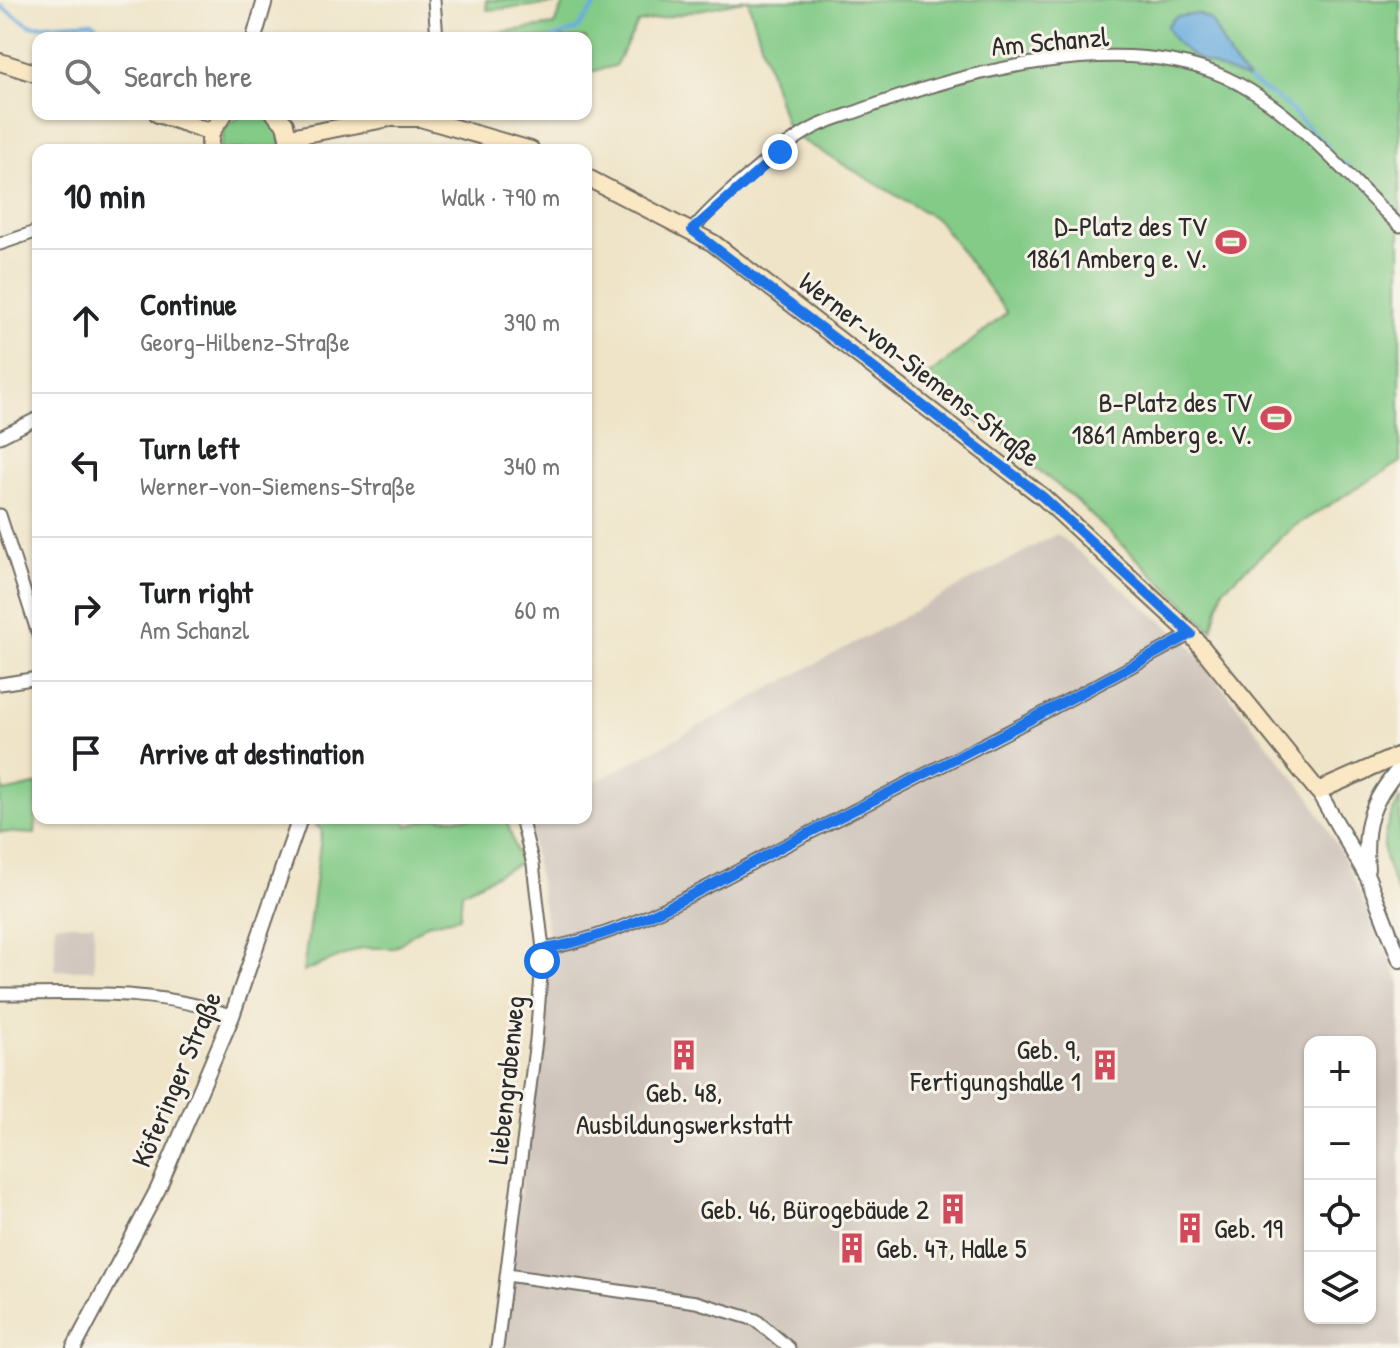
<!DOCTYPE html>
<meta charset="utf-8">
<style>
:root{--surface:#fff;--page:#f2f2f2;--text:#202124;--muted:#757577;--line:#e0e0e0}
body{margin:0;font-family:"Patrick Hand",sans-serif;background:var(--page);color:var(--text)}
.controls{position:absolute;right:24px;bottom:24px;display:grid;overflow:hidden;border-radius:16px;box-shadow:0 2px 6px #0004}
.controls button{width:72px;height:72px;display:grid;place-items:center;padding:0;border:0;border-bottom:2px solid var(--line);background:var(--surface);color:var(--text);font:40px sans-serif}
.stop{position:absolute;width:24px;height:24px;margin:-18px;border:6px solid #1a73e8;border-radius:50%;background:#fff}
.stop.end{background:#1a73e8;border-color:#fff;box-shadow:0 2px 8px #0008}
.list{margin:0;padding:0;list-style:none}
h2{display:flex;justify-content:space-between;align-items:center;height:104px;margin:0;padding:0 32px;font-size:34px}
h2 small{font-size:26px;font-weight:400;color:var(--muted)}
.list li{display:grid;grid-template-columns:52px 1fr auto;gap:24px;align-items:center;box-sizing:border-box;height:144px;padding:0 32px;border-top:2px solid var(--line)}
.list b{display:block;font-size:30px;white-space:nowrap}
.list p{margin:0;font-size:26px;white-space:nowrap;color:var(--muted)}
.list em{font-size:26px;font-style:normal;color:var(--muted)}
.icon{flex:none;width:44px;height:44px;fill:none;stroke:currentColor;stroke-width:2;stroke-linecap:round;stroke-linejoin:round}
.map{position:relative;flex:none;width:1400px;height:1348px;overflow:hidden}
.search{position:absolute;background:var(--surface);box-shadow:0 2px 6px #0004;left:32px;top:32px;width:560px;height:88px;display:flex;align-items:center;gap:20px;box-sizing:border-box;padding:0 28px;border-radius:16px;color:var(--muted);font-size:30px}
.panel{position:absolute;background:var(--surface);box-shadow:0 2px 6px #0004;left:32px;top:144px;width:560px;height:680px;border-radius:16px}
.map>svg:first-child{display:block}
.industrial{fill:#cdc2b9;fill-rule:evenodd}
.green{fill:#83cb87;stroke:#577b59;stroke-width:2}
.water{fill:#6baddf;stroke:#4b6c85;stroke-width:2}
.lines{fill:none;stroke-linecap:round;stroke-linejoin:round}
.stream{stroke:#6baddf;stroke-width:4}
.minor-casing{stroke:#706c62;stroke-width:15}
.tertiary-casing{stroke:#706c62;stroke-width:18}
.secondary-casing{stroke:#706c62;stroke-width:20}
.minor{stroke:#fff;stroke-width:11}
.tertiary{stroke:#fff;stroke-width:14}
.secondary{stroke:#fae7c3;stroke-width:16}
.route{stroke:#1a73e8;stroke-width:10}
.labels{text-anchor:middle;stroke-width:6;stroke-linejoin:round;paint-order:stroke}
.street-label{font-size:28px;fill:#2b2b2b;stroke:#f7f3e8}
.poi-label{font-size:28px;fill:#2b2b2b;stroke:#f7f3e8;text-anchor:end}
</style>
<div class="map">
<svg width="1400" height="1348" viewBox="0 0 1400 1348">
<rect width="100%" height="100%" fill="#f7f3e8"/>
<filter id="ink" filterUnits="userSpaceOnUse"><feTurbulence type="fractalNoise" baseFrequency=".0125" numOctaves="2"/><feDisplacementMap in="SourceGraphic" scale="16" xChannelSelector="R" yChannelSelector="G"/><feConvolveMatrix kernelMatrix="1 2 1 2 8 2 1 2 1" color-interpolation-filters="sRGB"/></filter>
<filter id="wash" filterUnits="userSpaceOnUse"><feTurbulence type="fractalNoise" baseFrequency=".006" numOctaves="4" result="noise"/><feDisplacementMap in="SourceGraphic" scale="32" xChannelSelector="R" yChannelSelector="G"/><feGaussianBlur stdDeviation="1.8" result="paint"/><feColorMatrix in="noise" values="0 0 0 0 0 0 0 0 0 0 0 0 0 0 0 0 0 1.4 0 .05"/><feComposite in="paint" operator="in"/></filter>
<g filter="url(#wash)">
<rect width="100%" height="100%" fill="#efe4c8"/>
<!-- industrial -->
<g class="industrial">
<path d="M1057 534 1186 641 1311 799 1346 862 1400 984V1348H501L551 951 528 818H586V787ZM1310 1042H1370V1318H1310Z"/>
<rect x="55" y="924" width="39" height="46"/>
</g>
<!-- green -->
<g class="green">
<path d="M486 0H554L555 4 487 10Z"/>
<path d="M566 0H747L638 23 615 66 586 73V38H456L554 25Z"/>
<path d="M748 0H1400V462L1293 527 1223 589 1212 630 1071 496 924 379 1007 313 938 220 788 132Z"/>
<path d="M245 114C268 114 282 125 282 150H220L225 126Z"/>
<path d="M0 777 4 792 38 784 35 834 0 832Z"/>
<path d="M1400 798V898C1381 852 1376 844 1400 798Z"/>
<path d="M312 818H405L407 826 434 818H506L520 863 462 892 460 917 427 924 394 948H362L303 972 322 830 311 822Z"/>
</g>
<!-- water -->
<path class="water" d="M1198 14 1211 20 1232 61 1249 80C1220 68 1178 58 1167 26L1175 17Z"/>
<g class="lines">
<!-- stream -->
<g class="stream">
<path d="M0 6 31 26 92 22 109 38"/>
<path d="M198 38H326"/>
<path d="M552 38 576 30 600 0"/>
<path d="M1249 80 1285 104 1329 148"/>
<path d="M1344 163 1400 218"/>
</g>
</g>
</g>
<g filter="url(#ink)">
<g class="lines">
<!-- minor casing -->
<g class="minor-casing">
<g id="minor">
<path d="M434 0 437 38"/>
<path d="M692 230C718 200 774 151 808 131 824 121 846 116 864 109 965 71 1122 31 1225 77 1295 109 1344 175 1400 226"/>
<path d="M0 244 38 231"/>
<path d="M0 437 38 418"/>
<path d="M0 515 38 634"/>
<path d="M0 684 38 678"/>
<path d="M543 949C634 934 717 880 798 839 930 772 1062 705 1191 634"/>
<path d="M0 994C77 994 159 988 232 1016"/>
<path d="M507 1275 696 1302 756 1320 789 1348"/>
<path d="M497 1348 536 1040 543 949 533 864 521 818"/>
</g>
</g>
<!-- tertiary casing -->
<g class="tertiary-casing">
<g id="tertiary">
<path d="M254 38 265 0"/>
<path d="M1318 791 1368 878 1400 960"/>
<path d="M1367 869C1363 826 1371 801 1400 768"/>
<path d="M74 1348 158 1189 232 1016 300 818"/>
</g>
</g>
<!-- secondary casing -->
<g class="secondary-casing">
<g id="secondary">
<path d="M0 62 38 74"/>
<path d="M158 114 211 132"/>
<path d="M275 114 285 124 291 150"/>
<path d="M290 137 390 118H420L531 150"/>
<path d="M209 150 211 132 224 114"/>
<path d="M586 177 713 243 1043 497 1191 634 1318 791 1400 755"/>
</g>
</g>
<!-- minor -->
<use href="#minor" class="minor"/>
<!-- tertiary -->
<use href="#tertiary" class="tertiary"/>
<!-- secondary -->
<use href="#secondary" class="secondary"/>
</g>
</g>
<g class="lines" filter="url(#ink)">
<!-- route -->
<path class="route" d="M542 961 543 949C632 935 714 882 793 841 926 774 1060 706 1191 634L1043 497 692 230 780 152"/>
</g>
<!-- icons -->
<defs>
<g id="stadium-bare" transform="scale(2.4)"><path d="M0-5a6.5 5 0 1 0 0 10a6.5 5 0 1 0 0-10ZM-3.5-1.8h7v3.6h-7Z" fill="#d1495b" stroke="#f7f3e8" stroke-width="2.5" paint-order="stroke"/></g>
<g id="building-bare" transform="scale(2.4)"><path d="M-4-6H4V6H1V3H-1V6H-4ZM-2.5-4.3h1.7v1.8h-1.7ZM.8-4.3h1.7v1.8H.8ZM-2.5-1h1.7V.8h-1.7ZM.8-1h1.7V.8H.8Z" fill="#d1495b" stroke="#f7f3e8" stroke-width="2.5" paint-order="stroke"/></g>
</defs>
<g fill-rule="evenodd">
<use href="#stadium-bare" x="1231" y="242"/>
<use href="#stadium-bare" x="1276" y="418"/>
<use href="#building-bare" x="684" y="1055"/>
<use href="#building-bare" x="1105" y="1065"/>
<use href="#building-bare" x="953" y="1209"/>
<use href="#building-bare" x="1190" y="1228"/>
<use href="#building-bare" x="852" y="1248"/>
</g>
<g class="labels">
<!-- street labels -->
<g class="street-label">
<text transform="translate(1050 41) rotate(-5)" y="10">Am Schanzl</text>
<text transform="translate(920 369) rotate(38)" y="10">Werner-von-Siemens-Straße</text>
<text transform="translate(176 1079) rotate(-67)" y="10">Köferinger Straße</text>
<text transform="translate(506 1080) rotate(-84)" y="10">Liebengrabenweg</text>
</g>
<!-- poi labels -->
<g class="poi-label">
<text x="1207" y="236">D-Platz des TV<tspan x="1207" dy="32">1861 Amberg e. V.</tspan></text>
<text x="1252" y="412">B-Platz des TV<tspan x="1252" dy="32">1861 Amberg e. V.</tspan></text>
<text x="1081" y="1059">Geb. 9,<tspan x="1081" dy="32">Fertigungshalle 1</tspan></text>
<text x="684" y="1102" text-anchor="middle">Geb. 48,<tspan x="684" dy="32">Ausbildungswerkstatt</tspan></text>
<text x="929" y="1219">Geb. 46, Bürogebäude 2</text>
<text x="1214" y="1238" text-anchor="start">Geb. 19</text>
<text x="876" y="1258" text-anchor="start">Geb. 47, Halle 5</text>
</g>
</g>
</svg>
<div class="controls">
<button>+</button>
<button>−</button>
<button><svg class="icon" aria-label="locate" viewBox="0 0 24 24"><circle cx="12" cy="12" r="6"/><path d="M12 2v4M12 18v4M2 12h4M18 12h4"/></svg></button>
<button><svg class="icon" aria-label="layers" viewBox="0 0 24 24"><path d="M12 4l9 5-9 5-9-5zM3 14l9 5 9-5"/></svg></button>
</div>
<div class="stop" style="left:542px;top:961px"></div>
<div class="stop end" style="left:780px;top:152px"></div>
<div class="search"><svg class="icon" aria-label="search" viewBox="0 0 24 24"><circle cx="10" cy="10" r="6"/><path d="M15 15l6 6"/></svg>Search here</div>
<section class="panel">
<h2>10 min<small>Walk · 790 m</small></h2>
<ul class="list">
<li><svg class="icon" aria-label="ahead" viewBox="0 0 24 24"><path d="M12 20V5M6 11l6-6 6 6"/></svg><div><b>Continue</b><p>Georg-Hilbenz-Straße</p></div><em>390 m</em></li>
<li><svg class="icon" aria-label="left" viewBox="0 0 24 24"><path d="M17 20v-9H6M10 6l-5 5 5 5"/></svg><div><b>Turn left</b><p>Werner-von-Siemens-Straße</p></div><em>340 m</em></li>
<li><svg class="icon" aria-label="right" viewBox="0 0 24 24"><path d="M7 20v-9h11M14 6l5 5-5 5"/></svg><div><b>Turn right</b><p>Am Schanzl</p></div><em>60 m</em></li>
<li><svg class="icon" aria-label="arrive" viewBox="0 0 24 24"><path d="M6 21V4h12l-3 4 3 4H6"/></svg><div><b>Arrive at destination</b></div></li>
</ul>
</section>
</div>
